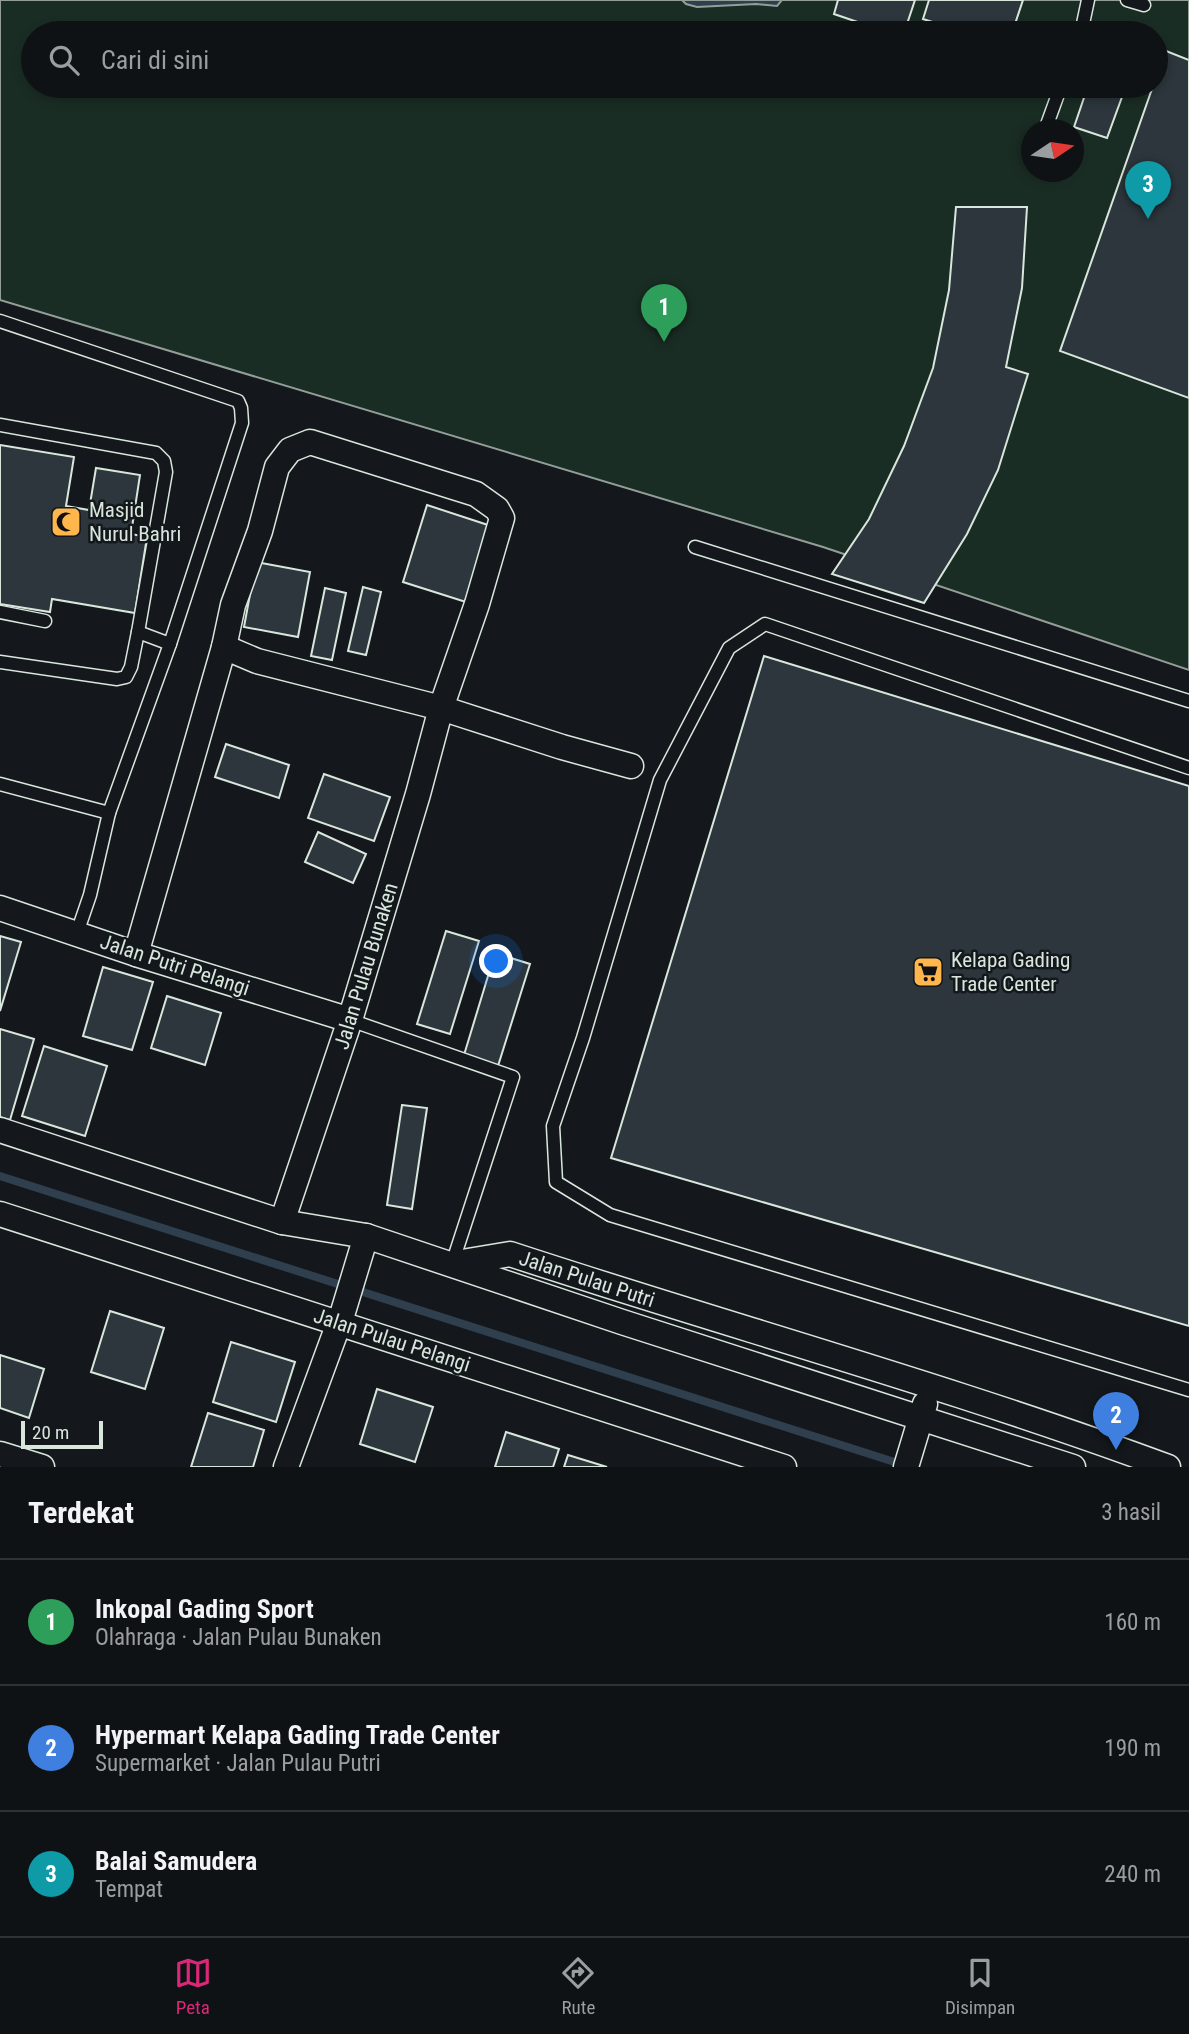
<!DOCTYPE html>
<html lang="id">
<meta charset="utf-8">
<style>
:root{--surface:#0f1215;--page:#181b1e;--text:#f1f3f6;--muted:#9b9ea0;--line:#2f3234;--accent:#db2777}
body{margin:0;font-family:"Roboto Condensed",sans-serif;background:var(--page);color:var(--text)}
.compass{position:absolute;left:1021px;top:119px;width:63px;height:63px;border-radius:50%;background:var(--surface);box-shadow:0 4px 10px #0003;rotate:77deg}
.scale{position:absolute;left:21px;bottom:18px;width:82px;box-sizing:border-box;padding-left:7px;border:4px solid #d8e6dc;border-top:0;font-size:19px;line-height:24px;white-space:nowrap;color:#d8e6dc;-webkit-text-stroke:5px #14181c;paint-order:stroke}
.you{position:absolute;left:497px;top:962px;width:24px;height:24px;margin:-18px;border:5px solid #fff;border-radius:50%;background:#1a73e8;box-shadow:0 0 0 10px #1a73e833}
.badge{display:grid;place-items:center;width:46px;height:46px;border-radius:50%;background:var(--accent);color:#fff;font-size:23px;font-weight:700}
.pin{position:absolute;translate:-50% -58px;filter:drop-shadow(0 2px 4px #0008)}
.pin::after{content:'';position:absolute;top:37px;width:24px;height:21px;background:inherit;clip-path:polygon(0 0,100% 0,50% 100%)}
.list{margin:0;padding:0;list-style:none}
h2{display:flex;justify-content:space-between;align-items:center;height:91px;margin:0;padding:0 28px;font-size:30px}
h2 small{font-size:23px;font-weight:400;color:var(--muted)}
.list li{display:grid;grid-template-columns:46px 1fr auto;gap:21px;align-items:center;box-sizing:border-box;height:126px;padding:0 28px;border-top:2px solid var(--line)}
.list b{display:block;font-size:26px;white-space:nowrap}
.list p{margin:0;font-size:23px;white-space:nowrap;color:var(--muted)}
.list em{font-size:23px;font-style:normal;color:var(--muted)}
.icon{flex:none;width:38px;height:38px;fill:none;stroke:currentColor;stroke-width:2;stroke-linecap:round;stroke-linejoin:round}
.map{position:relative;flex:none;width:1189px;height:1467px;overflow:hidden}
.search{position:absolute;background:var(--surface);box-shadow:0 4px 10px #0003;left:21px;right:21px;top:21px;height:77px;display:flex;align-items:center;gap:18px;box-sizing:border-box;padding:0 24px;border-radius:38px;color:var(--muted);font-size:26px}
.sheet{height:469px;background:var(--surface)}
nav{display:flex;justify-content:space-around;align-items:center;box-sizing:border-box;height:98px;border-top:2px solid var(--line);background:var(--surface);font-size:19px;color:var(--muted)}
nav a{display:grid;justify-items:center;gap:4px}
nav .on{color:var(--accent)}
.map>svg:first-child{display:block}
.green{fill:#1a2d24;stroke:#939e99;stroke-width:2;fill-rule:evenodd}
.water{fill:#2f3f4d;stroke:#939e99;stroke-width:2}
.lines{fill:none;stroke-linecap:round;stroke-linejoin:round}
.stream{stroke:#2f3f4d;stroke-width:8}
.building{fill:#2c363c;stroke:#d8e6dc;stroke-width:2}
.lane-casing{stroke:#d8e6dc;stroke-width:15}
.street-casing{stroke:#d8e6dc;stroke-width:27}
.lane{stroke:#14181c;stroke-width:12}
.street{stroke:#14181c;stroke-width:24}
.labels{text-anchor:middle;stroke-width:5;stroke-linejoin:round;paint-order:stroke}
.poi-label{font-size:21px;fill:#d8e6dc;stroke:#14181c;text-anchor:start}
.street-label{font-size:21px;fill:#d8e6dc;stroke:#14181c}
</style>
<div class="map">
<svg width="1189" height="1467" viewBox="0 0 1189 1467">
<rect width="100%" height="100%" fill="#14181c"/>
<!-- green -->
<path class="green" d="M0 0H1189V670L823 547 0 300ZM33 33H1156V86H33ZM1032 130H1074V172H1032Z"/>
<!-- water -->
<path class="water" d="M682 0H782L777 6 756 4 697 7 686 4Z"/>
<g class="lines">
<!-- stream -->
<path class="stream" d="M0 1176 904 1465"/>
</g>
<!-- building -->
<g class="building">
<path d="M838 0H915L904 33H890L834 14Z"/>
<path d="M929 0H1023L1012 33H967L923 19Z"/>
<path d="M1166 51 1189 60V398L1060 351 1153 86H1156V79Z"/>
<path d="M1088 86H1126L1107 138 1074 127Z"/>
<path d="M956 207H1027L1022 288 1006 367 1028 374 998 470 967 534 924 603 832 574 869 519 904 446 933 368 949 290Z"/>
<path d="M0 445 74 457 66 506 89 510 96 468 140 475 131 534 147 537 135 613 52 599 50 612 0 604Z"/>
<path d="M427 505 494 527 469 603 403 582Z"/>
<path d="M256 562 310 572 298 637 244 627Z"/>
<path d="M363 587 381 592 366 655 348 651Z"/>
<path d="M325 588 346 593 332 660 311 656Z"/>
<path d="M764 656 1189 786V1326L611 1158Z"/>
<path d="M226 744 289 765 279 798 215 777Z"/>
<path d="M324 774 390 797 374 841 308 818Z"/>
<path d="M318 832 366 854 353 883 305 862Z"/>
<path d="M446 931 479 941 450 1034 417 1024Z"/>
<path d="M0 936 21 942 0 1011Z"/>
<path d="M495 953 530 964 498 1066 464 1055Z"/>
<path d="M103 967 153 982 132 1050 83 1036Z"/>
<path d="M167 996 221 1013 205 1065 151 1048Z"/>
<path d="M0 1029 34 1039 10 1120 0 1117Z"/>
<path d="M44 1046 107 1066 85 1136 22 1116Z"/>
<path d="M402 1105 427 1108 412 1209 387 1205Z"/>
<path d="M110 1311 164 1328 145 1389 91 1372Z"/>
<path d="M231 1342 295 1362 276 1422 213 1402Z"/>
<path d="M0 1355 44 1369 29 1418 0 1408Z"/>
<path d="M377 1389 433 1407 415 1462 360 1444Z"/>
<path d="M208 1413 264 1430 253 1467H191Z"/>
<path d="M506 1432 559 1449 553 1467H495Z"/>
<path d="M568 1455 607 1467H564Z"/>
</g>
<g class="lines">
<!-- lane casing -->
<g class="lane-casing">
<g id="lane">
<path d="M1127 0 1144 5"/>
<path d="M1081 33 1088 0"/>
<path d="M1045 130 1061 86"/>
<path d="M0 321 238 401 241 408 242 423 170 644 109 813 90 895 77 933"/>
<path d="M0 425 156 453 164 461 166 472 138 632 131 667 126 677 117 679 0 662"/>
<path d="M695 547 1189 701"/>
<path d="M0 612 45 621"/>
<path d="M138 632 170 644"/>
<path d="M1189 768 765 624 729 648 660 780 583 1038 553 1126 556 1182 610 1215 1189 1390"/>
<path d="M0 784 109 813"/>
<path d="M350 1020 513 1077 452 1264"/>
</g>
</g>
<!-- street casing -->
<g class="street-casing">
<g id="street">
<path d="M224 647 257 661 441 708 562 747 631 766"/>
<path d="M0 908 136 954 350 1020"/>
<path d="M136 954 224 647 233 605 260 531 277 467 290 450 310 442 476 494 497 509 502 518 477 604 441 708 418 794 350 1020 282 1222"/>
<path d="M0 1130 282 1222 366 1236 622 1322 1073 1467"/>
<path d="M0 1214 784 1467"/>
<path d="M456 1263 510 1254C729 1326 952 1387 1168 1467"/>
<path d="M0 1454 42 1467"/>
<path d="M286 1467 343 1312 366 1236"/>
<path d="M906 1467 925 1404"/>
</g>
</g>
<!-- lane -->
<use href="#lane" class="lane"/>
<!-- street -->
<use href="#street" class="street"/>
</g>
<!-- icons -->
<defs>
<g id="mosque-square" transform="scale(1.575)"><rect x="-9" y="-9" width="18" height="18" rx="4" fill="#ffb74d" stroke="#14181c"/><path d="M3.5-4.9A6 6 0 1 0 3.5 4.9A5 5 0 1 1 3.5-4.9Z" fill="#111"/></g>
<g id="supermarket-square" transform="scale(1.575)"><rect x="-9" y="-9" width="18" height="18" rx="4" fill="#ffb74d" stroke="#14181c"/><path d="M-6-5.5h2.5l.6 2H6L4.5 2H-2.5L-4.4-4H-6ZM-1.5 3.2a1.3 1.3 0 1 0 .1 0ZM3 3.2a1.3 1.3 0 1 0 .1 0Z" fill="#111"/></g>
</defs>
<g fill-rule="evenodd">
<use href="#mosque-square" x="66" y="522"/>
<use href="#supermarket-square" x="928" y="972"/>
</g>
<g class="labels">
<!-- poi labels -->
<g class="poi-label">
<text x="89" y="517">Masjid<tspan x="89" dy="24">Nurul Bahri</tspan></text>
<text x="951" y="967">Kelapa Gading<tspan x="951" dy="24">Trade Center</tspan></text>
</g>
<!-- street labels -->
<g class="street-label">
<text transform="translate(175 965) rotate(18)" y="7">Jalan Putri Pelangi</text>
<text transform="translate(366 966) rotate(-73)" y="7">Jalan Pulau Bunaken</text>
<text transform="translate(587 1279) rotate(18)" y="7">Jalan Pulau Putri</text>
<text transform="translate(392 1340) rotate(18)" y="7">Jalan Pulau Pelangi</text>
</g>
</g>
</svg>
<svg class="compass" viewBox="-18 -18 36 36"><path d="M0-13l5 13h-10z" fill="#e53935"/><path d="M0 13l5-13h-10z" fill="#9b9ea0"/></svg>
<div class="scale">20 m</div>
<div class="you"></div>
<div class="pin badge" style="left:664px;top:342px;background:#2e9e5b">1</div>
<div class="pin badge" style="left:1116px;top:1450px;background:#3f7fe0">2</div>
<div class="pin badge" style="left:1148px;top:219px;background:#0f9aa8">3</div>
<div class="search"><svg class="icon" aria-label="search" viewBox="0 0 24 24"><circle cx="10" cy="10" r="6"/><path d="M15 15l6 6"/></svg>Cari di sini</div>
</div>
<section class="sheet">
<h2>Terdekat<small>3 hasil</small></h2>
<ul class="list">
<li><span class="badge" style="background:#2e9e5b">1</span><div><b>Inkopal Gading Sport</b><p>Olahraga · Jalan Pulau Bunaken</p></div><em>160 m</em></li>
<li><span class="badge" style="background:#3f7fe0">2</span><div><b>Hypermart Kelapa Gading Trade Center</b><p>Supermarket · Jalan Pulau Putri</p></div><em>190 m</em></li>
<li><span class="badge" style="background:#0f9aa8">3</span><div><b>Balai Samudera</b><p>Tempat</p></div><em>240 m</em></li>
</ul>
</section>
<nav>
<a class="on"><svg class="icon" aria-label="map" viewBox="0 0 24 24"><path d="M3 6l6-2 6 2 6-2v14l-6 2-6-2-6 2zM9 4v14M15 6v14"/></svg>Peta</a>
<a><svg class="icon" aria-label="directions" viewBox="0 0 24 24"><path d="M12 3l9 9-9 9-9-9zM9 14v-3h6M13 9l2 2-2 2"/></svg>Rute</a>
<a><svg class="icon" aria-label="saved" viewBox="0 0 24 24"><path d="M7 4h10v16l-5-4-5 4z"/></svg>Disimpan</a>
</nav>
